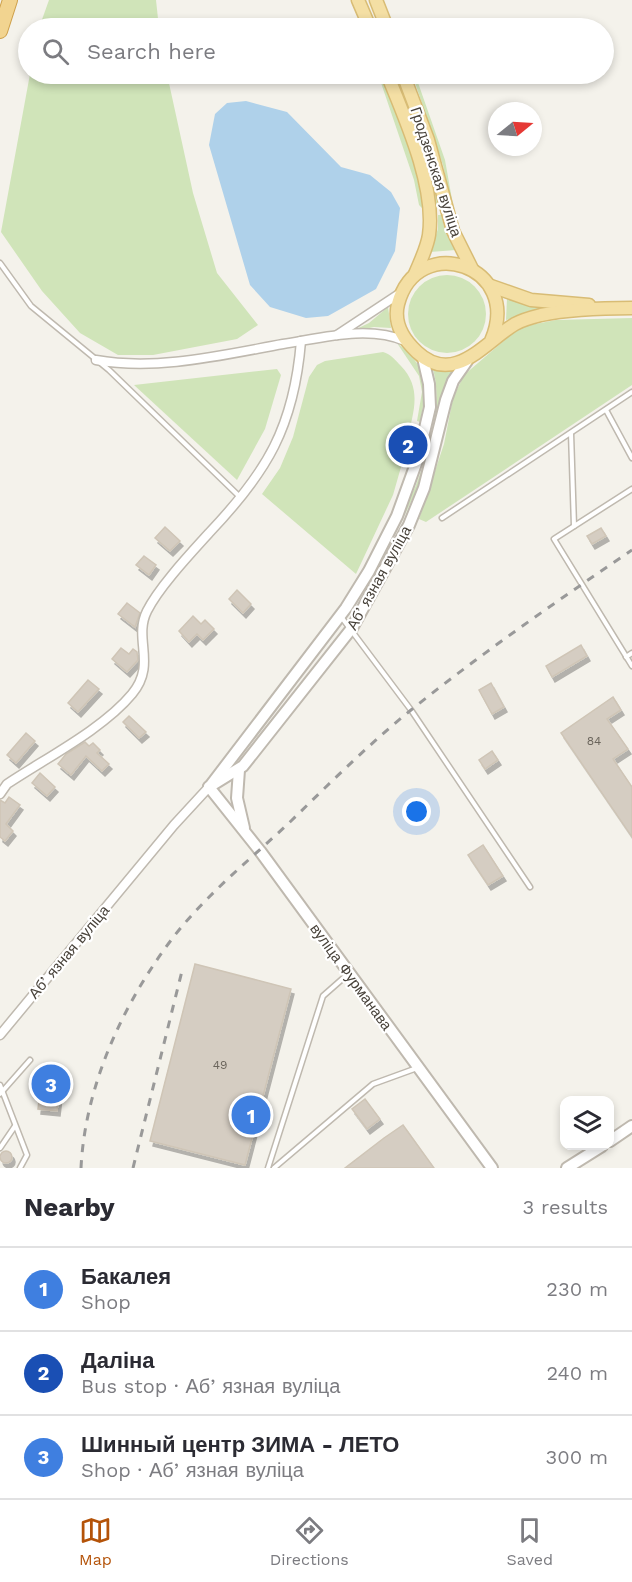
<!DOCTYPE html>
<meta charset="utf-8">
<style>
:root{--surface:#fff;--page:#f2f2f3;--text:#2b2b33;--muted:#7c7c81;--line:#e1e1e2;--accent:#b45309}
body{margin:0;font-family:"Work Sans",sans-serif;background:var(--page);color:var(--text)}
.controls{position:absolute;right:18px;bottom:18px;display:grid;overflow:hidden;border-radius:12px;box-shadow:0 3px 9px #0003}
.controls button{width:54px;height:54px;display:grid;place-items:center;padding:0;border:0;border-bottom:2px solid var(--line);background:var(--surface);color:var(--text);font:30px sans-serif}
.compass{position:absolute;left:488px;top:102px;width:54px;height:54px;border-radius:50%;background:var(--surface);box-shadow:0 3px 9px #0003;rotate:72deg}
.you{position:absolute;left:417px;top:812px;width:21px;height:21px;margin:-15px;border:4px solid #fff;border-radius:50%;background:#1a73e8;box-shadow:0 0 0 9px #1a73e833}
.badge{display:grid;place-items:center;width:39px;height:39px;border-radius:50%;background:var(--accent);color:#fff;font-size:20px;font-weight:700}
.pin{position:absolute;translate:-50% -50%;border:3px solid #fff;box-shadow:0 2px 6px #0006}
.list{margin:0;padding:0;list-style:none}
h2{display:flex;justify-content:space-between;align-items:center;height:78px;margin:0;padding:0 24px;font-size:26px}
h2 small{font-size:20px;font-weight:400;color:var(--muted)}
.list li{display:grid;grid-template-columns:39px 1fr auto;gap:18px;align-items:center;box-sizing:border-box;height:84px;padding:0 24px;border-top:2px solid var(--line)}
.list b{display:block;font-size:22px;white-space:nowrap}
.list p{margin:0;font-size:20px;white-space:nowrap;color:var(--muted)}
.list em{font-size:20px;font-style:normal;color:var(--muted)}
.icon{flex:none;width:33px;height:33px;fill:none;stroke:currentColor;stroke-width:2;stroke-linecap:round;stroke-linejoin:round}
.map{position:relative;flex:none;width:632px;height:1168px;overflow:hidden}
.search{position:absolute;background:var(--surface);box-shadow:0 3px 9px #0003;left:18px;right:18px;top:18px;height:66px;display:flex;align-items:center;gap:15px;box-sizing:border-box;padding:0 21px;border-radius:33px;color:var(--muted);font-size:22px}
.sheet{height:330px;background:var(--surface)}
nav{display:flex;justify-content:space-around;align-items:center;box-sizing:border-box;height:84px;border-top:2px solid var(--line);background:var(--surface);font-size:16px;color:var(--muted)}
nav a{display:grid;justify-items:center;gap:3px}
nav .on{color:var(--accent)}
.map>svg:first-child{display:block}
.green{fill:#d0e4b9}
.water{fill:#afd1ea}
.building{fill:#d5cdc2;stroke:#cfc5b6;stroke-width:1.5;filter:url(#shadow)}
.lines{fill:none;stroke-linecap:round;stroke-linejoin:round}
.service-casing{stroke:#bfb9af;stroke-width:7}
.minor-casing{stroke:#bfb9af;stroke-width:11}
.tertiary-casing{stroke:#bfb9af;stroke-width:14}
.primary-casing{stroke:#d8bc75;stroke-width:15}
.trunk-casing{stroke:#cea04b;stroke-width:16}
.service{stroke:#fff;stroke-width:4}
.minor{stroke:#fff;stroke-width:8}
.tertiary{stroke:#fff;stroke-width:10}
.primary{stroke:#f4dfa4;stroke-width:12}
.trunk{stroke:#f2d490;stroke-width:14}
.rail{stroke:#999;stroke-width:3;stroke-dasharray:8 8;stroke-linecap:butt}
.labels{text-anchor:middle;stroke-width:4.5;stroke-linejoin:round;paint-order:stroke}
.number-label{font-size:12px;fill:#6b655c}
.street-label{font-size:15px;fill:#48423a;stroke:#fff}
</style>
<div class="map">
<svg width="632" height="1168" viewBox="0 0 632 1168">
<defs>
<filter id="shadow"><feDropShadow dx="3" dy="5" stdDeviation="0" flood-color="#0004"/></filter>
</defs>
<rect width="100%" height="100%" fill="#f4f2eb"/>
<!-- green -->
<g class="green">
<path d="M49 0H156L159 28H39Z"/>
<path d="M30 74H167L193 193 217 273 258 325 237 339 153 355H118L80 333 42 291 1 232Z"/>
<path d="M378 74H383L414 163 424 210 419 205 414 180Z"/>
<path d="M396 74H399L430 163 440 207 436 209 427 165Z"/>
<path d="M412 74H415L445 160 453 205H451L443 165Z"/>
<path d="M438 215H441L446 234 456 250 430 252 438 229Z"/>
<circle cx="447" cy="314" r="39"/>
<path d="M507 298 550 308 506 320Z"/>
<path d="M388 307 391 328 374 327 350 332 369 323Z"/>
<path d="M632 318V385L426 522 419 519 444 444 453 398 464 375 520 327 556 320Z"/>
<path d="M397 343C428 366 428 387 420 422L417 421 422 392 419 376Z"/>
<path d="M383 352C391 354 395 360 401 366 423 389 413 413 407 441L404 442 402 451 405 453 393 495 356 574 262 494 280 468 293 437 309 377 317 365 325 361Z"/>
<path d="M432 366 454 369 439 402 418 487 401 523C399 513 412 496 416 485 429 451 444 401 432 366Z"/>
<path d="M277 369 281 375 265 429 237 480 134 385Z"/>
</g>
<!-- water -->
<path class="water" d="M246 101 287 112 341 167 370 175 391 192 400 208 395 251 376 289 328 316 306 318 270 307 250 285 209 145 215 114 227 103Z"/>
<!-- building -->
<g class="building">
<path d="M165 527 180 541 170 551 155 538Z"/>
<path d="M601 528 606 536 592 544 587 536Z"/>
<path d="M144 556 156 565 149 575 136 565Z"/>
<path d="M237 590 251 604 243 613 229 599Z"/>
<path d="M127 603 140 613 135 627 118 614Z"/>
<path d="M193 616 201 624 205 620 214 629 203 640 197 634 189 642 179 631Z"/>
<path d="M581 645 587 656 552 677 546 666Z"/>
<path d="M121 648 129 654 133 649 137 652 138 660 127 672 112 659Z"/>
<path d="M88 680 99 689 78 712 68 703Z"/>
<path d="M491 683 504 707 492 714 479 690Z"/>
<path d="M613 697 621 710 607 719 628 749 613 759 632 787V837L561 733Z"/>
<path d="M129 716 146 732 139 738 123 722Z"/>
<path d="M26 733 35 741 16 763 7 755Z"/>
<path d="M85 742 89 746 93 743 100 750 97 753 109 764 102 771 86 756 71 775 58 764 66 754Z"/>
<path d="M492 751 498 760 485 769 479 760Z"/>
<path d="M40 773 55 787 47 796 32 783Z"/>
<path d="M9 797 20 805 6 824 13 831 5 841 0 837V800L5 803Z"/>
<path d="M483 845 503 876 488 885 468 855Z"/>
<path d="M195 964 291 989 245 1165 150 1141Z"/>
<path d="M42 1075 61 1077 57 1111 38 1109Z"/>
<path d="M365 1099 380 1119 367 1129 352 1109Z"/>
<path d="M403 1125 434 1168H345L384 1138Z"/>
<circle cx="6" cy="1157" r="6"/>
</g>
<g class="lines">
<!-- service casing -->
<g class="service-casing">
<g id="service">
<path d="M0 263 31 306 109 370 241 498"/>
<path d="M606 410 632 458"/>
<path d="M571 433 574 526"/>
<path d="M632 489 554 539 632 666"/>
<path d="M442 518 632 392"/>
<path d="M342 618 411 710 530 887"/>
<path d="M626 657 632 653"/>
<path d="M0 1085 27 1155 20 1168"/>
<path d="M0 1094 30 1060"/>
<path d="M0 1148 15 1126"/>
<path d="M268 1168 323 996 348 974"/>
<path d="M274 1168 373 1084 417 1068"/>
</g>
</g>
<!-- minor casing -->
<g class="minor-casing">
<g id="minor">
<path d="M337 335 402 292"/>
<path d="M96 360C157 371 222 355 283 344 322 338 368 325 405 341"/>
<path d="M0 794 7 784C46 758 103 729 132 694 157 664 133 639 147 611 159 587 190 554 209 533 267 472 294 427 301 341"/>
<path d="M0 1035 174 825 209 787"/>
</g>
</g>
<!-- tertiary casing -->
<g class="tertiary-casing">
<g id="tertiary">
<path d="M239 770 237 798 244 828"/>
<path d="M211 785 346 608 369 571 397 516 418 458 430 407 429 384 423 358"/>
<path d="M209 787 243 766 352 628 409 525 424 488 446 400 453 381 467 361"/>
<path d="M209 787 260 851 492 1168"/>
<path d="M610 1141 632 1126"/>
<path d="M567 1168 602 1146"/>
</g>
</g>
<!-- primary casing -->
<g class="primary-casing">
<g id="primary">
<path d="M358 0 370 28"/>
<path d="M376 0 387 28"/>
<path d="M387 74C405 118 436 187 429 235 427 248 420 262 415 274"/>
<path d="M403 74 428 140 453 231 472 269"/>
<path d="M491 286 531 300 589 305"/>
<path d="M491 341C524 265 417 231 398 304 393 324 404 340 417 352 454 387 486 341 515 324 522 320 533 317 541 315 570 309 603 308 632 308"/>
</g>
</g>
<!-- trunk casing -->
<g class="trunk-casing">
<path id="trunk" d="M0 31 10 0"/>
</g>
<!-- service -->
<use href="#service" class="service"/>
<!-- minor -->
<use href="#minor" class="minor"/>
<!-- tertiary -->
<use href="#tertiary" class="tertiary"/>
<!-- primary -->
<use href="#primary" class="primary"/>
<!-- trunk -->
<use href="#trunk" class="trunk"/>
<!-- rail -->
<g class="rail">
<path d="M81 1168C85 1085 124 1001 175 935 208 893 252 858 291 821 330 783 369 744 411 710 482 653 557 601 632 550"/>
<path d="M133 1168 182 971"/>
</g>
</g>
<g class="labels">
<!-- number labels -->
<g class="number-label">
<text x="594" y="745">84</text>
<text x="220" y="1069">49</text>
</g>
<!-- street labels -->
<g class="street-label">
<text transform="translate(436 172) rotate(72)" y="5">Гродзенская вуліца</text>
<text transform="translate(379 578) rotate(-61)" y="5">Абʼязная вуліца</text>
<text transform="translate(69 952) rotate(-50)" y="5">Абʼязная вуліца</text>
<text transform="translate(351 977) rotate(54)" y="5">вуліца Фурманава</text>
</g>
</g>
</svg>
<div class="controls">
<button><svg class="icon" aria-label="layers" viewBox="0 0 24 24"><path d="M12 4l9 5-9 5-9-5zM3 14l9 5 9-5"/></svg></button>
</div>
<svg class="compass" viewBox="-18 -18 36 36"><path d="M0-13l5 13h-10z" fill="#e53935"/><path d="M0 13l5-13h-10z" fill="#7c7c81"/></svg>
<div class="you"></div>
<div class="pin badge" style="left:251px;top:1115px;background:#3f7fe0">1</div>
<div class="pin badge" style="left:408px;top:445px;background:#1a4fb4">2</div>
<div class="pin badge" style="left:51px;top:1084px;background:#3f7fe0">3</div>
<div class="search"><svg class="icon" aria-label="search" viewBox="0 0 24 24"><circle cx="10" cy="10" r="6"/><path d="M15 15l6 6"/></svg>Search here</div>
</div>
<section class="sheet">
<h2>Nearby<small>3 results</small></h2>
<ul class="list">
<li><span class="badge" style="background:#3f7fe0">1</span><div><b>Бакалея</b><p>Shop</p></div><em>230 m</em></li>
<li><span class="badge" style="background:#1a4fb4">2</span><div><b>Даліна</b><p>Bus stop · Абʼязная вуліца</p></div><em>240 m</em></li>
<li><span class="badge" style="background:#3f7fe0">3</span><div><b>Шинный центр ЗИМА - ЛЕТО</b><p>Shop · Абʼязная вуліца</p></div><em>300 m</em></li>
</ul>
</section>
<nav>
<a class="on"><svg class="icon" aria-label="map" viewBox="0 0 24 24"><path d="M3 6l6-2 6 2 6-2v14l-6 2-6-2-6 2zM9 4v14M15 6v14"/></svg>Map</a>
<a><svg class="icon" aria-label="directions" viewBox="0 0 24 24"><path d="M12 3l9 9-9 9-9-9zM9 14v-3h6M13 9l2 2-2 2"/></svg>Directions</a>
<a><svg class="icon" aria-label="saved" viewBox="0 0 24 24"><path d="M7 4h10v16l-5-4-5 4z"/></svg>Saved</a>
</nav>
